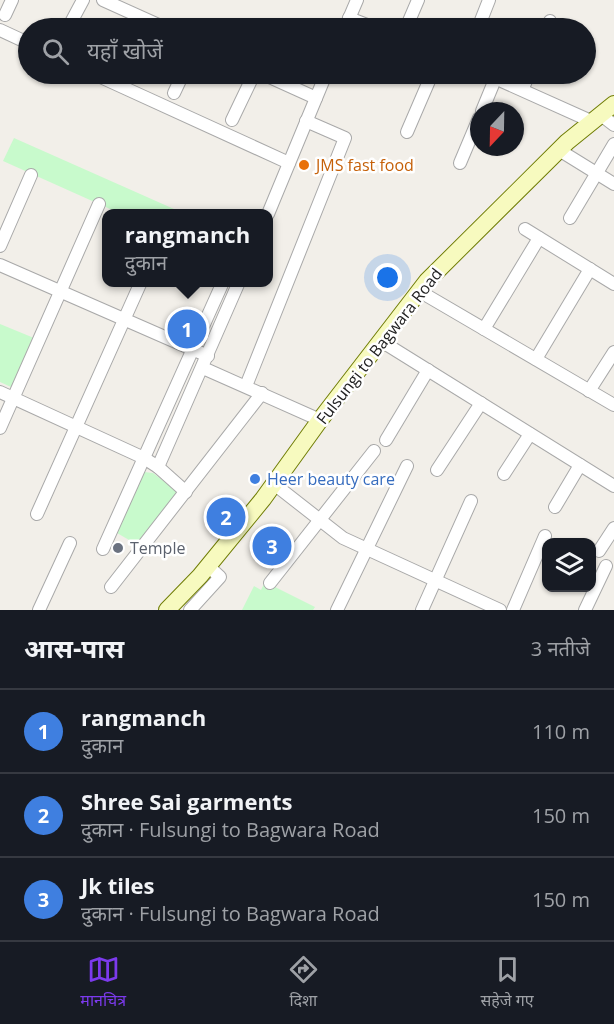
<!DOCTYPE html>
<html lang="hi">
<meta charset="utf-8">
<style>
:root{--surface:#171b24;--page:#20242c;--text:#f1f3f6;--muted:#9ea1a6;--line:#363941;--accent:#7c3aed}
body{margin:0;font-family:"Open Sans","Noto Sans Devanagari",sans-serif;background:var(--page);color:var(--text)}
.controls{position:absolute;right:18px;bottom:18px;display:grid;overflow:hidden;border-radius:12px;box-shadow:0 2px 4px #0004}
.controls button{width:54px;height:54px;display:grid;place-items:center;padding:0;border:0;border-bottom:2px solid var(--line);background:var(--surface);color:var(--text);font:30px sans-serif}
.compass{position:absolute;left:470px;top:102px;width:54px;height:54px;border-radius:50%;background:var(--surface);box-shadow:0 2px 4px #0004;rotate:202deg}
.you{position:absolute;left:388px;top:278px;width:21px;height:21px;margin:-15px;border:4px solid #fff;border-radius:50%;background:#1a73e8;box-shadow:0 0 0 9px #1a73e833}
.badge{display:grid;place-items:center;width:39px;height:39px;border-radius:50%;background:var(--accent);color:#fff;font-size:20px;font-weight:700}
.pin{position:absolute;translate:-50% -50%;border:3px solid #fff;box-shadow:0 2px 6px #0006}
.popup{position:absolute;left:102px;top:209px;width:171px;height:78px;box-sizing:border-box;display:grid;place-content:center;border-radius:12px;background:var(--surface);filter:drop-shadow(0 2px 4px #0005);font-size:20px;white-space:nowrap;color:var(--muted)}
.popup b{font-size:22px;color:var(--text)}
.popup::after{content:'';position:absolute;left:50%;top:100%;margin-left:-12px;border:12px solid transparent;border-top-color:var(--surface)}
.list{margin:0;padding:0;list-style:none}
h2{display:flex;justify-content:space-between;align-items:center;height:78px;margin:0;padding:0 24px;font-size:26px}
h2 small{font-size:20px;font-weight:400;color:var(--muted)}
.list li{display:grid;grid-template-columns:39px 1fr auto;gap:18px;align-items:center;box-sizing:border-box;height:84px;padding:0 24px;border-top:2px solid var(--line)}
.list b{display:block;font-size:22px;white-space:nowrap}
.list p{margin:0;font-size:20px;white-space:nowrap;color:var(--muted)}
.list em{font-size:20px;font-style:normal;color:var(--muted)}
.icon{flex:none;width:33px;height:33px;fill:none;stroke:currentColor;stroke-width:2;stroke-linecap:round;stroke-linejoin:round}
.map{position:relative;flex:none;width:614px;height:610px;overflow:hidden}
.search{position:absolute;background:var(--surface);box-shadow:0 2px 4px #0004;left:18px;right:18px;top:18px;height:66px;display:flex;align-items:center;gap:15px;box-sizing:border-box;padding:0 21px;border-radius:33px;color:var(--muted);font-size:22px}
.sheet{height:330px;background:var(--surface)}
nav{display:flex;justify-content:space-around;align-items:center;box-sizing:border-box;height:84px;border-top:2px solid var(--line);background:var(--surface);font-size:16px;color:var(--muted)}
nav a{display:grid;justify-items:center;gap:3px}
nav .on{color:var(--accent)}
.map>svg:first-child{display:block}
.park{fill:#c8facc}
.lines{fill:none;stroke-linecap:round;stroke-linejoin:round}
.street-casing{stroke:#a9a9a9;stroke-width:14}
.secondary-casing{stroke:#707d05;stroke-width:18}
.street{stroke:#fff;stroke-width:12}
.secondary{stroke:#f7fabf;stroke-width:16}
.food-dot{fill:#e8710a;stroke:#fff;stroke-width:2}
.shop-dot{fill:#3f7fe0;stroke:#fff;stroke-width:2}
.worship-dot{fill:#6b7280;stroke:#fff;stroke-width:2}
.labels{text-anchor:middle;stroke-width:5;stroke-linejoin:round;paint-order:stroke}
.food-label{font-size:16px;fill:#c56008;stroke:#fff;text-anchor:start}
.street-label{font-size:16px;fill:#222;stroke:#fff}
.shop-label{font-size:16px;fill:#366cbe;stroke:#fff;text-anchor:start}
.worship-label{font-size:16px;fill:#5b616d;stroke:#fff;text-anchor:start}
</style>
<div class="map">
<svg width="614" height="610" viewBox="0 0 614 610">
<rect width="100%" height="100%" fill="#f2efe9"/>
<!-- park -->
<g class="park">
<path d="M14 138 183 213H119L3 161Z"/>
<path d="M0 324 34 338 11 387 0 382Z"/>
<path d="M144 472 153 473 178 492 136 544 117 533Z"/>
<path d="M265 582 315 607 313 610H242L254 586 261 590Z"/>
</g>
<g class="lines">
<!-- street casing -->
<g class="street-casing">
<g id="street">
<path d="M103 0 165 28"/>
<path d="M5 15 12 0"/>
<path d="M349 18 375 28"/>
<path d="M68 28 83 0"/>
<path d="M136 28 141 18"/>
<path d="M345 28 357 0"/>
<path d="M406 28 418 0"/>
<path d="M478 28 489 0"/>
<path d="M547 28 550 21"/>
<path d="M0 30 28 43"/>
<path d="M94 74 289 163"/>
<path d="M263 74 316 98"/>
<path d="M486 74 593 122"/>
<path d="M523 88 529 74"/>
<path d="M174 93 183 74"/>
<path d="M482 111 496 77"/>
<path d="M601 115 614 125"/>
<path d="M232 120 254 74"/>
<path d="M407 132 432 74"/>
<path d="M559 150 614 184"/>
<path d="M460 163 479 118"/>
<path d="M268 214 326 74"/>
<path d="M570 218 614 144"/>
<path d="M525 229 614 284"/>
<path d="M0 246 31 175"/>
<path d="M0 265 208 356"/>
<path d="M419 291 614 405"/>
<path d="M484 329 539 238"/>
<path d="M381 341 614 486"/>
<path d="M536 359 590 269"/>
<path d="M203 368 320 420"/>
<path d="M246 386 345 138 306 121"/>
<path d="M589 391 614 352"/>
<path d="M0 392 144 458 158 467 186 492"/>
<path d="M0 428 99 204"/>
<path d="M386 440 428 370"/>
<path d="M158 467 239 282"/>
<path d="M437 470 481 403"/>
<path d="M504 474 530 434"/>
<path d="M274 484 343 538 500 610"/>
<path d="M555 507 580 465"/>
<path d="M37 514 141 282"/>
<path d="M103 549 223 282"/>
<path d="M599 551 614 528"/>
<path d="M270 583 374 451"/>
<path d="M111 587 262 393"/>
<path d="M39 610 70 543"/>
<path d="M190 610 220 577 208 566"/>
<path d="M337 610 407 466"/>
<path d="M422 610 471 501"/>
<path d="M513 610 545 536"/>
<path d="M585 610 606 566"/>
</g>
</g>
<!-- secondary casing -->
<g class="secondary-casing">
<path id="secondary" d="M167 610 200 576 263 499 320 420 427 281 567 142 614 104"/>
</g>
<!-- street -->
<use href="#street" class="street"/>
<!-- secondary -->
<use href="#secondary" class="secondary"/>
</g>
<!-- markers -->
<circle class="food-dot" cx="304" cy="165" r="6"/>
<circle class="shop-dot" cx="255" cy="479" r="6"/>
<circle class="worship-dot" cx="118" cy="548" r="6"/>
<g class="labels">
<!-- food labels -->
<g class="food-label">
<text x="316" y="171">JMS fast food</text>
</g>
<!-- street labels -->
<g class="street-label">
<text transform="translate(379 346) rotate(-52)" y="6">Fulsungi to Bagwara Road</text>
</g>
<!-- shop labels -->
<g class="shop-label">
<text x="267" y="485">Heer beauty care</text>
</g>
<!-- worship labels -->
<g class="worship-label">
<text x="130" y="554">Temple</text>
</g>
</g>
</svg>
<div class="controls">
<button><svg class="icon" aria-label="layers" viewBox="0 0 24 24"><path d="M12 4l9 5-9 5-9-5zM3 14l9 5 9-5"/></svg></button>
</div>
<svg class="compass" viewBox="-18 -18 36 36"><path d="M0-13l5 13h-10z" fill="#e53935"/><path d="M0 13l5-13h-10z" fill="#9ea1a6"/></svg>
<div class="you"></div>
<div class="pin badge" style="left:187px;top:329px;background:#3f7fe0">1</div>
<div class="popup"><b>rangmanch</b>दुकान</div>
<div class="pin badge" style="left:226px;top:517px;background:#3f7fe0">2</div>
<div class="pin badge" style="left:272px;top:546px;background:#3f7fe0">3</div>
<div class="search"><svg class="icon" aria-label="search" viewBox="0 0 24 24"><circle cx="10" cy="10" r="6"/><path d="M15 15l6 6"/></svg>यहाँ खोजें</div>
</div>
<section class="sheet">
<h2>आस-पास<small>3 नतीजे</small></h2>
<ul class="list">
<li><span class="badge" style="background:#3f7fe0">1</span><div><b>rangmanch</b><p>दुकान</p></div><em>110 m</em></li>
<li><span class="badge" style="background:#3f7fe0">2</span><div><b>Shree Sai garments</b><p>दुकान · Fulsungi to Bagwara Road</p></div><em>150 m</em></li>
<li><span class="badge" style="background:#3f7fe0">3</span><div><b>Jk tiles</b><p>दुकान · Fulsungi to Bagwara Road</p></div><em>150 m</em></li>
</ul>
</section>
<nav>
<a class="on"><svg class="icon" aria-label="map" viewBox="0 0 24 24"><path d="M3 6l6-2 6 2 6-2v14l-6 2-6-2-6 2zM9 4v14M15 6v14"/></svg>मानचित्र</a>
<a><svg class="icon" aria-label="directions" viewBox="0 0 24 24"><path d="M12 3l9 9-9 9-9-9zM9 14v-3h6M13 9l2 2-2 2"/></svg>दिशा</a>
<a><svg class="icon" aria-label="saved" viewBox="0 0 24 24"><path d="M7 4h10v16l-5-4-5 4z"/></svg>सहेजे गए</a>
</nav>
